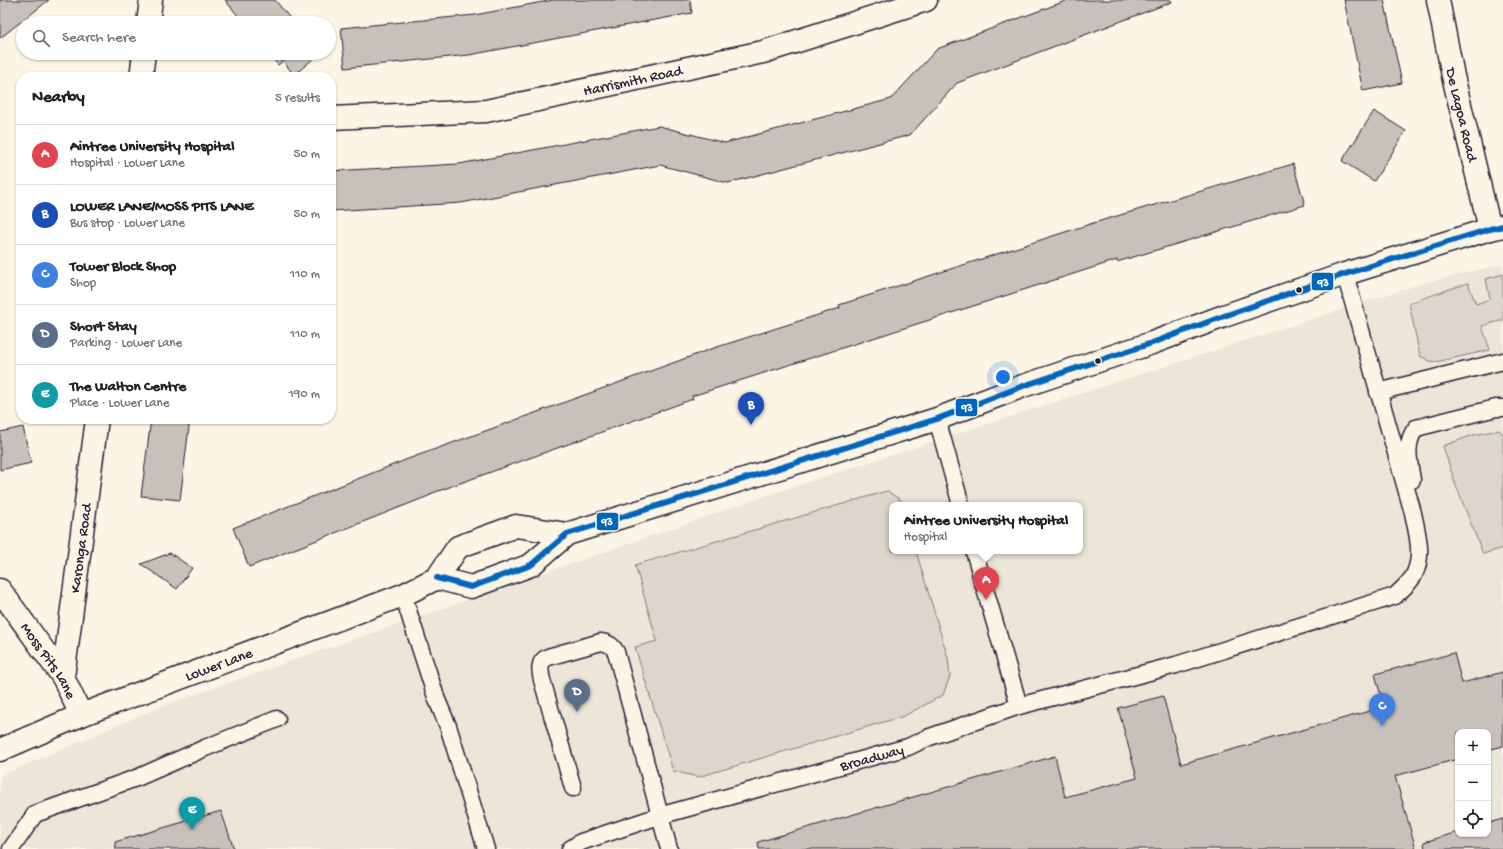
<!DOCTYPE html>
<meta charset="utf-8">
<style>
:root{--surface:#fff;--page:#f2f2f2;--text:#202124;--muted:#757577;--line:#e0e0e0;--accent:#c8321e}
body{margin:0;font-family:"Gochi Hand",sans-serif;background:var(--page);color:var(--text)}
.controls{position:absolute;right:12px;bottom:12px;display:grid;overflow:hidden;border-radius:8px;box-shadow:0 1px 3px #0004}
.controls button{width:36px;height:36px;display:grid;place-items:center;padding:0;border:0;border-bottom:1px solid var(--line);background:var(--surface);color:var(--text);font:20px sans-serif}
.you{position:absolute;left:1003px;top:377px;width:14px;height:14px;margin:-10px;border:3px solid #fff;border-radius:50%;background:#1a73e8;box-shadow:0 0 0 6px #1a73e833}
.badge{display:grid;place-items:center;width:26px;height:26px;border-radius:50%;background:var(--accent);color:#fff;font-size:13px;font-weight:700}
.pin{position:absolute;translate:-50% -33px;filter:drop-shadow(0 1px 2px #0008)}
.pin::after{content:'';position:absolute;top:21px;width:14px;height:12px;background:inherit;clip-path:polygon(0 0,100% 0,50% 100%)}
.popup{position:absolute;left:889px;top:502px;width:194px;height:52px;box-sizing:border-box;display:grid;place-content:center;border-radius:8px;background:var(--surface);filter:drop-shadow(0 1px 3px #0005);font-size:13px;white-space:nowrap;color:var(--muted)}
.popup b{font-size:15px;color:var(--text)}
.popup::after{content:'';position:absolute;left:50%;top:100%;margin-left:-8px;border:8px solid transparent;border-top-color:var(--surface)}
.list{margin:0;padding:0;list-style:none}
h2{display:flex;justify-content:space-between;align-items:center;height:52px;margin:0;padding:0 16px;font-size:17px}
h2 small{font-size:13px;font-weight:400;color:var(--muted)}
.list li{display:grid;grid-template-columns:26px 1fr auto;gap:12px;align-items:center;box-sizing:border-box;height:60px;padding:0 16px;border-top:1px solid var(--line)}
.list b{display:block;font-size:15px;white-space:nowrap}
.list p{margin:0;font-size:13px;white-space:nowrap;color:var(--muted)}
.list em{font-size:13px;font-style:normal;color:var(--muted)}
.icon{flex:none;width:22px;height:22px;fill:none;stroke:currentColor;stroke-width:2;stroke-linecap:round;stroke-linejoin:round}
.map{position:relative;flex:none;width:1503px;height:849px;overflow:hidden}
.search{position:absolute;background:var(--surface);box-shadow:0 1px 3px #0004;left:16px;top:16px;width:320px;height:44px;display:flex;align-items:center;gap:10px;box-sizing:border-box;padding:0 14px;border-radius:22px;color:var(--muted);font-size:15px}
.panel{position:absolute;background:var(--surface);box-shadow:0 1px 3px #0004;left:16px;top:72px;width:320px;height:352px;border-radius:16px}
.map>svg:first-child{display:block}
.built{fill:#ece5d8;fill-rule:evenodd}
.green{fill:#dcd6cc;stroke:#7f7c84}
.building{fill:#c6c1bb;stroke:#22223b}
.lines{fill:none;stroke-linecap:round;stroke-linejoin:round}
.lane-casing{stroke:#22223b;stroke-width:19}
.street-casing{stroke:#22223b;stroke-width:25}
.secondary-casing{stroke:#22223b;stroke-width:25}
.lane{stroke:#fcf5e5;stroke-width:16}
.street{stroke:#fcf5e5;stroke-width:22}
.secondary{stroke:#fcf5e5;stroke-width:22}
.bus-1-casing{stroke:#fcf5e5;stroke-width:9}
.bus-1{stroke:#0065bd;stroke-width:6}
.bus-dot{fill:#22223b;stroke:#fcf5e5;stroke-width:1.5}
.labels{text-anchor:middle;stroke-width:3;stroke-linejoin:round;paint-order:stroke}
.street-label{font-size:15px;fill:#22223b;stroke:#fcf5e5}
.line-badge{stroke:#fcf5e5;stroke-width:1.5}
.badge-label{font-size:11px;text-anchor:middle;font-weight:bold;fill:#fff}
</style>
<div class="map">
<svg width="1503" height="849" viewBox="0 0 1503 849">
<rect width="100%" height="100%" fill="#fcf5e5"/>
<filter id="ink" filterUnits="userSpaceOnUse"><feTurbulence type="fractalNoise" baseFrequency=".025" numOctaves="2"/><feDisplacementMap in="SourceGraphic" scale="8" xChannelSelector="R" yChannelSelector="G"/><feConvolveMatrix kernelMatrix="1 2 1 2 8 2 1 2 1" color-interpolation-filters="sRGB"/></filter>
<g filter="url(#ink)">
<!-- built -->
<path class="built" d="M1503 264V849H0V776L162 706 774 493 1420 284ZM892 505H1080V551H892ZM1458 732H1488V834H1458Z"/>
<!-- green -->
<g class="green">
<path d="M1503 274V320L1482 326 1490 350 1436 362 1430 361 1420 356 1409 303 1468 283 1476 304 1490 299 1486 279Z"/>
<path d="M1499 430 1503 434V548L1483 554 1455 483 1443 446 1473 435Z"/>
<path d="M887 491 901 500 903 505H892V551H916L948 658 950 676 943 695 904 716 698 777 673 771 635 647 657 641 635 565Z"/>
</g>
<!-- building -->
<g class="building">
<path d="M0 0H49L0 38Z"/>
<path d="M225 0H275L294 23H244Z"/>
<path d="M553 0H690L692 13 469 55 345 68 341 28 475 15Z"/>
<path d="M1068 0H1171L1172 2 957 83 910 135 728 183 660 165 461 203 331 211V171L459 164 659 126 725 143 891 99 937 49Z"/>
<path d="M1344 0H1384L1402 83 1363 91Z"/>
<path d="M268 53H318L319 54 294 75 283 61 278 65Z"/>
<path d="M1374 111 1406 131 1374 181 1342 161Z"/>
<path d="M1293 164 1305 205 1117 262V260L692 396 693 399 430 494 431 495 249 567 233 528 408 459 714 348 840 308 839 305 1090 224Z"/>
<path d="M151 419H190L180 500 141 496Z"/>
<path d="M23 427 31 463 0 470V432Z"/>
<path d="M170 553 192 568 177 589 141 564Z"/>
<path d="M1454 653 1462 683 1503 672V746L1488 750V732H1458V759L1395 776 1416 849H759L758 842 1055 756 1065 797 1137 778 1118 708 1163 696 1181 764 1384 707 1375 674Z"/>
<path d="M221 811 234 849H116L115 842Z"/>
<path d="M1503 819V849H1425L1424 842 1458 832V834H1488V823Z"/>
</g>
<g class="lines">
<!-- lane casing -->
<g class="lane-casing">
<g id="lane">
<path d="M1378 392 1503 361"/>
<path d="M937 419 961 505"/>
<path d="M1412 480C1409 461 1404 444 1416 428L1496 408H1503"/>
<path d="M974 551 1019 706"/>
<path d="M403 595 437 700 448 726 486 849"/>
<path d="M573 788 542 680C540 671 538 661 548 657L601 642C608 643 612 645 616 652L669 849"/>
<path d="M11 849 35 814 139 777 205 748 277 719"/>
<path id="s1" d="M570 849 581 842 659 816 908 747 927 738 1019 706 1176 665 1395 596C1401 590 1410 583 1414 575 1424 555 1417 533 1413 513L1345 274"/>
</g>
</g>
<!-- street casing -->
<g class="street-casing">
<g id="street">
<path id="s2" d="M1438 0 1453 76 1490 229"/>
<path d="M148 23 151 0"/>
<path d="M141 77 144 53"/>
<path id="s3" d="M331 118 486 111 763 52 926 0"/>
<path id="s4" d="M0 590 63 677 81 715"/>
<path id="s5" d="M63 677 97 419"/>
</g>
</g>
<!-- secondary casing -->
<g class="secondary-casing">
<g id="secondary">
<path d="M437 578 471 587 531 565 567 534 937 419 1023 386 1152 343 1224 316 1345 274 1490 229 1503 226"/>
<path id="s6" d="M0 750 81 715 403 595 437 578 458 547 516 526 567 534"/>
</g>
</g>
<!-- lane -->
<use href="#lane" class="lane"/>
<!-- street -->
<use href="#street" class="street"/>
<!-- secondary -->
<use href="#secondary" class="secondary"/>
<!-- bus-1 casing -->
<g class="bus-1-casing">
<path id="bus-1" d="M437 578 471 587 531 565 567 534 937 419 1023 386 1152 343 1224 316 1345 274 1490 229 1503 226"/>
</g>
<!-- bus-1 -->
<use href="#bus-1" class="bus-1"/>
</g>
</g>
<!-- markers -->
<g class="bus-dot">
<circle cx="1299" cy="290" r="3.5"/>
<circle cx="1098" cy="361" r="3.5"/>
</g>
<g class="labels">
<!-- street labels -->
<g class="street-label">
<text dy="5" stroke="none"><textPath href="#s3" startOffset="305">Harrismith Road</textPath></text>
<text dy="5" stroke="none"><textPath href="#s2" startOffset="117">De Lagoa Road</textPath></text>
<text dy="5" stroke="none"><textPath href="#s5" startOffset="130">Karonga Road</textPath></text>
<text dy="5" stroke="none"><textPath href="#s4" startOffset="86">Moss Pits Lane</textPath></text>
<text dy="5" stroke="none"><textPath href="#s6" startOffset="235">Lower Lane</textPath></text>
<text dy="5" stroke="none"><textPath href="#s1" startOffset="316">Broadway</textPath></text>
</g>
</g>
<g class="line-badge">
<rect x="1311" y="272" width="23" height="19" rx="4" fill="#0065bd"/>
<rect x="955" y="398" width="23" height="19" rx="4" fill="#0065bd"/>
<rect x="596" y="512" width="23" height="19" rx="4" fill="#0065bd"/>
</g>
<g class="badge-label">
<text x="1323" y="286">93</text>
<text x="967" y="411">93</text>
<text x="607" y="525">93</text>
</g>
</svg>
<div class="controls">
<button>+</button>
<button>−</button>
<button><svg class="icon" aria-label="locate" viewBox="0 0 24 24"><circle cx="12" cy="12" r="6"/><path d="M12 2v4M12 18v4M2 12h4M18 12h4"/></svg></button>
</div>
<div class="you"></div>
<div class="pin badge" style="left:986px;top:600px;background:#e0444e">A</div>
<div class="popup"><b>Aintree University Hospital</b>Hospital</div>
<div class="pin badge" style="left:751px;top:425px;background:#1a4fb4">B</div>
<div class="pin badge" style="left:1382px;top:726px;background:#3f7fe0">C</div>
<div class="pin badge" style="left:577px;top:712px;background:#5c6f8a">D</div>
<div class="pin badge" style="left:192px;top:830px;background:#0f9aa8">E</div>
<div class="search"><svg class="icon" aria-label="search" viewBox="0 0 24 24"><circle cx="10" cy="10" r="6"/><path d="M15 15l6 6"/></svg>Search here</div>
<section class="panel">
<h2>Nearby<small>5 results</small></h2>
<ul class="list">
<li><span class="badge" style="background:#e0444e">A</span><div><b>Aintree University Hospital</b><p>Hospital · Lower Lane</p></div><em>50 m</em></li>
<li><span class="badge" style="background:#1a4fb4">B</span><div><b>LOWER LANE/MOSS PITS LANE</b><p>Bus stop · Lower Lane</p></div><em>50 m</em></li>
<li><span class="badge" style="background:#3f7fe0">C</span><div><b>Tower Block Shop</b><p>Shop</p></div><em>110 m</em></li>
<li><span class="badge" style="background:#5c6f8a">D</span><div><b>Short Stay</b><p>Parking · Lower Lane</p></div><em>110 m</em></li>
<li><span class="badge" style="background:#0f9aa8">E</span><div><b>The Walton Centre</b><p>Place · Lower Lane</p></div><em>190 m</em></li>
</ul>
</section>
</div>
